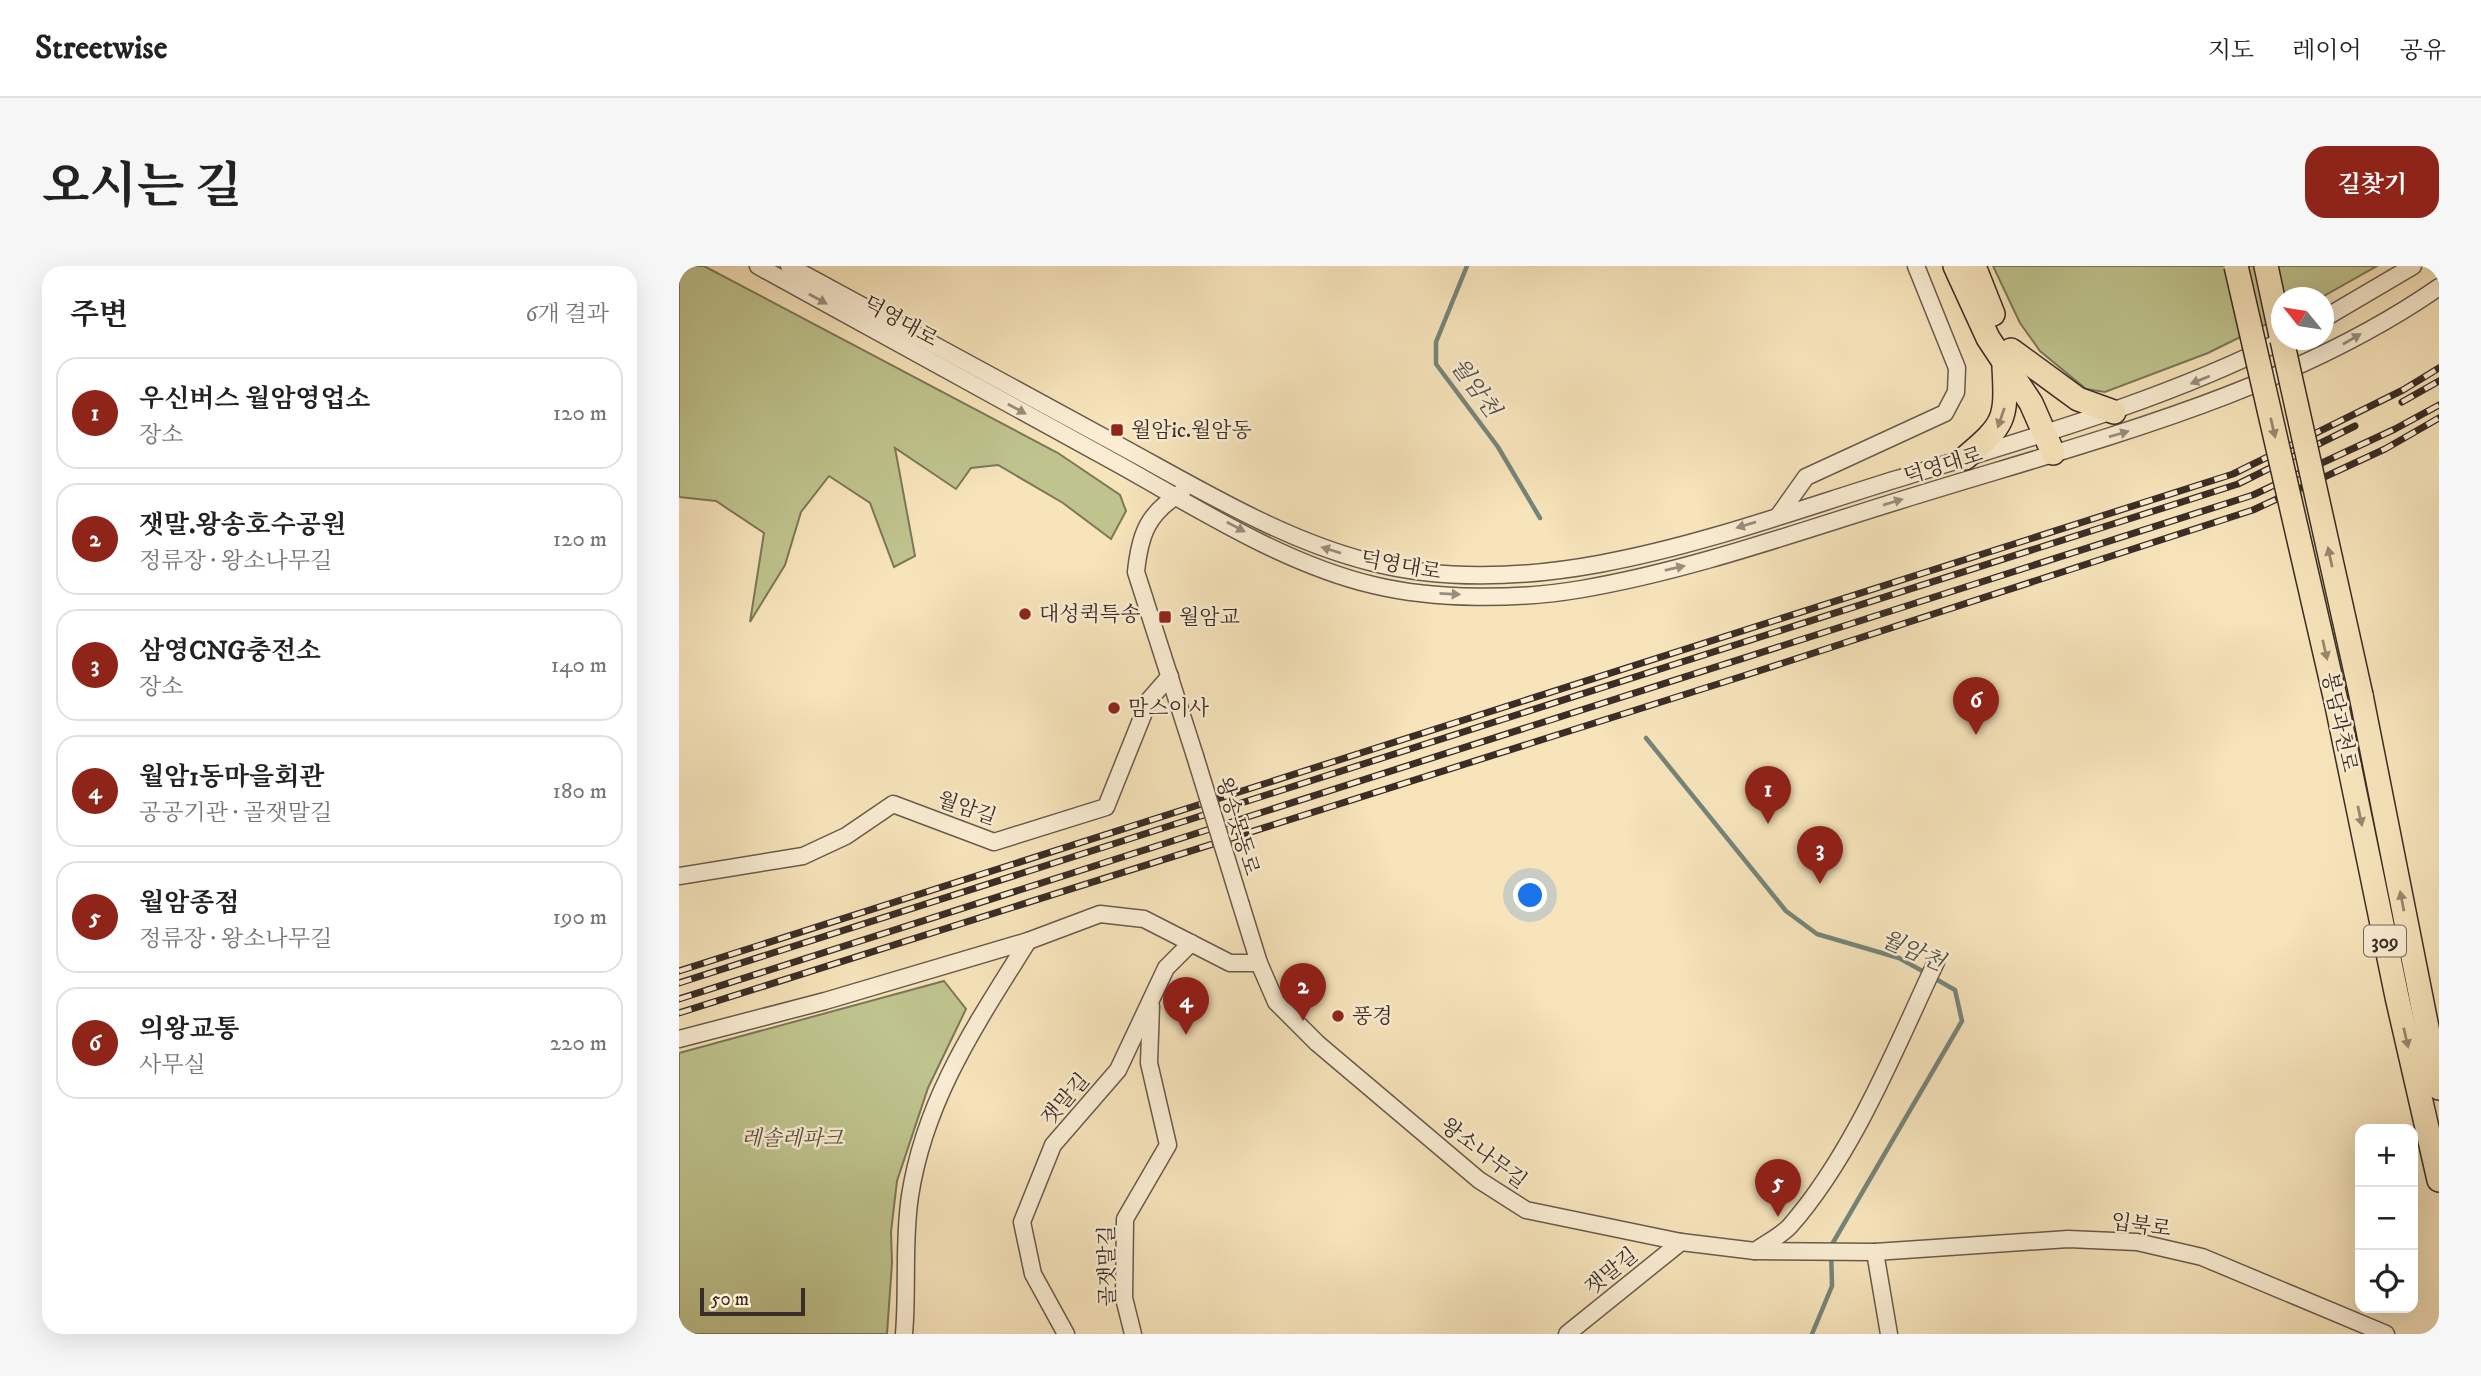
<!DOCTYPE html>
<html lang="ko">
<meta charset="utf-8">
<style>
:root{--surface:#fff;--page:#f6f6f6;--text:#222;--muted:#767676;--line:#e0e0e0;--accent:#8f2418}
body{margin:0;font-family:"IM FELL DW Pica","Noto Serif KR",serif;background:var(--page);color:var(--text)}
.controls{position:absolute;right:21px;bottom:21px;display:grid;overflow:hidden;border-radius:14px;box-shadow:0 7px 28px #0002}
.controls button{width:63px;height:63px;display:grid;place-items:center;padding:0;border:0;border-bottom:2px solid var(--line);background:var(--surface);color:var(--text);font:35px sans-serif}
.compass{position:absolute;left:1592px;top:21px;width:63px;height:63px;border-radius:50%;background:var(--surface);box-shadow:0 7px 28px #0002;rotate:300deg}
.scale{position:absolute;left:21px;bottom:18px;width:105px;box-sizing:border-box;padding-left:7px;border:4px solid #3a2d27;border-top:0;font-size:19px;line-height:24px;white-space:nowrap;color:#3a2d27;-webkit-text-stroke:5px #faedd3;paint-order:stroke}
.you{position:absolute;left:852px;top:630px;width:24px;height:24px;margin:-18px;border:5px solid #fff;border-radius:50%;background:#1a73e8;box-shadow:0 0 0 10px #1a73e833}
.badge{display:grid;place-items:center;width:46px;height:46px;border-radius:50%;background:var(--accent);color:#fff;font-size:23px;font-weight:700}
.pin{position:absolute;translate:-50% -58px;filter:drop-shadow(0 2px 4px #0008)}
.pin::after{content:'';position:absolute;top:37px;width:24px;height:21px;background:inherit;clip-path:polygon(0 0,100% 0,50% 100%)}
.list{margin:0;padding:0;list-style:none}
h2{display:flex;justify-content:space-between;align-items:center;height:91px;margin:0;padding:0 28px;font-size:30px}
h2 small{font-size:23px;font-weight:400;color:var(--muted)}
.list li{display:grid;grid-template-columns:46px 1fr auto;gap:21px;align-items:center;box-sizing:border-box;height:112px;margin:0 14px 14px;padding:0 14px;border:2px solid var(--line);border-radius:21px}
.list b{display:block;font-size:26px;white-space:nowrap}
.list p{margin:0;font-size:23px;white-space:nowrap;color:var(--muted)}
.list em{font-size:23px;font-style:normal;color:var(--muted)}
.icon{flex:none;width:38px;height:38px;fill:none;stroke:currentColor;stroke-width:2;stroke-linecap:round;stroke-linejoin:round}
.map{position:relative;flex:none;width:1760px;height:1068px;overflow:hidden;border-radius:21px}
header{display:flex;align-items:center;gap:42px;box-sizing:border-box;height:98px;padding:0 35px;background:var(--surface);border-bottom:2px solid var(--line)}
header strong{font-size:33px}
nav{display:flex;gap:38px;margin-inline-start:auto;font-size:24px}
.intro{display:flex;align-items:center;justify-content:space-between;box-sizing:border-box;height:168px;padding:0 42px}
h1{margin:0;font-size:49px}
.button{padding:18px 32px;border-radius:21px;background:var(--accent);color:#fff;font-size:24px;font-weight:700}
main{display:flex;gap:42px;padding:0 42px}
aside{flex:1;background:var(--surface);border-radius:21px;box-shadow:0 7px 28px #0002}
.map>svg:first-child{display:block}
.green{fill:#bfc48e;stroke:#7c785a;stroke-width:2}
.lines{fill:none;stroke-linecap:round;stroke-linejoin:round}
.stream{stroke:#75857a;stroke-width:4.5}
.minor-casing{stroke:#695b4c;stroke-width:19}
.highway-casing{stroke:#3a2d27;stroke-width:26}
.minor{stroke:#faedd3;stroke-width:16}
.highway{stroke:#f7e4bb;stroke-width:23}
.rail-casing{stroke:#3a2d27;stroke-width:7}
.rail{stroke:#faedd3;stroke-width:4.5;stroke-dasharray:13;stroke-linecap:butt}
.minor-bridge-casing{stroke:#695b4c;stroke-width:19;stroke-linecap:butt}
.highway-bridge-casing{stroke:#3a2d27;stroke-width:26;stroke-linecap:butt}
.minor-bridge{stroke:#faedd3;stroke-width:16}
.highway-bridge{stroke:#f7e4bb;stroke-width:23}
.oneway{fill:#9a8d7d}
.oneway2{fill:#988871}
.poi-dot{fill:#8f2418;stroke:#faedd3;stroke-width:2.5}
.labels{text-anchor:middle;stroke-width:5;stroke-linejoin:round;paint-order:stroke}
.shield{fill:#faedd3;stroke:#74675b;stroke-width:2}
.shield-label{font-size:19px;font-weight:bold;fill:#3a2d27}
.street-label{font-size:21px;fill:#3a2d27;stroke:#faedd3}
.poi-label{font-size:21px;fill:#3a2d27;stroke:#faedd3;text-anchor:start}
.park-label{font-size:21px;font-style:italic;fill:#5b5341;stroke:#faedd3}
.water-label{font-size:23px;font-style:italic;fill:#53524a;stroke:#faedd3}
</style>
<header>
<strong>Streetwise</strong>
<nav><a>지도</a><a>레이어</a><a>공유</a></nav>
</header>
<div class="intro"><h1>오시는 길</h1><a class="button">길찾기</a></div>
<main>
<aside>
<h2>주변<small>6개 결과</small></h2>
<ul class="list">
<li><span class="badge">1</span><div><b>우신버스 월암영업소</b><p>장소</p></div><em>120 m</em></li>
<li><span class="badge">2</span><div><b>잿말.왕송호수공원</b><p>정류장 · 왕소나무길</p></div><em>120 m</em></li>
<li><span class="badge">3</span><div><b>삼영CNG충전소</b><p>장소</p></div><em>140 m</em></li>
<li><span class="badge">4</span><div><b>월암1동마을회관</b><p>공공기관 · 골잿말길</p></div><em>180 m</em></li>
<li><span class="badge">5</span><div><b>월암종점</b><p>정류장 · 왕소나무길</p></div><em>190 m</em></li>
<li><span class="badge">6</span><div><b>의왕교통</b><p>사무실</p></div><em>220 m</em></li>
</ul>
</aside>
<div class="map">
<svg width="1760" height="1068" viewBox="0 0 1760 1068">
<rect width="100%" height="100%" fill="#f7e4bb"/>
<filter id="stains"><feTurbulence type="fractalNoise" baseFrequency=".00286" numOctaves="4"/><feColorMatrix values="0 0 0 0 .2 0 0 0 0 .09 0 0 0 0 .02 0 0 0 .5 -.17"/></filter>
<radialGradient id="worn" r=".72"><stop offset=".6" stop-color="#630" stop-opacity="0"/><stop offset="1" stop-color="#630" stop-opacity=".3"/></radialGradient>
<!-- green -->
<g class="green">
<path d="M0 0H25L379 187 441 229 447 245 432 273 384 237 319 199 292 202 277 223 216 182 236 290 215 301 191 237 150 210 122 246 106 299 71 356 85 267 37 235 0 231Z"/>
<path d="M1314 0H1698L1643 31 1602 32V51L1529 87 1426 126 1407 123 1361 85 1341 57Z"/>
<path d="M265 715 287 743 249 822 218 915 212 966 213 997 208 1068H0V787Z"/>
</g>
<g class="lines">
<!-- stream -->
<g class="stream">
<path d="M788 0 757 76V98L819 181 861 252"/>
<path d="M967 472 1107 645 1138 668 1220 692 1247 707"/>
<path d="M1133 1068 1153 1020 1152 980 1283 755 1276 724 1255 712"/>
</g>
<!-- minor casing -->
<g class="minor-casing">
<g id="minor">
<path d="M79 0C199 66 319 132 439 198 518 242 605 298 694 319 756 334 839 334 903 323 1019 303 1132 261 1245 227 1417 174 1611 125 1760 21"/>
<path d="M110 0C221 60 332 120 443 181 522 224 604 274 691 296 864 341 1055 263 1218 213 1350 172 1481 136 1604 74"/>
<path d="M1644 53 1734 0"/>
<path d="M503 226C469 247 461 267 457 306L516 490"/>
<path d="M1100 249 1127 211 1266 147 1277 126 1278 102 1237 0"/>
<path d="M0 610 124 590 167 570 214 538 315 576 427 541 470 434 491 410"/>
<path d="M562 639 580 697 597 736 638 777 800 914 847 944 1002 976 1076 985 1196 986 1389 973 1458 976 1523 991 1707 1068"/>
<path d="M0 773 146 735 349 675 421 648 465 653 551 697H580"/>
<path d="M1076 985C1087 977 1102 970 1111 960 1175 887 1216 783 1257 696"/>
<path d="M1196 986 1210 1068"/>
<path d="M225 1068C229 1022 224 975 231 930 246 832 298 757 349 675"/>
<path d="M387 1068 354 1008 343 956 374 879 439 804 487 702 512 677"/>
<path d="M454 1068 445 1032 446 953 489 879 470 797 472 740"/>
<path d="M888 1068 1002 976"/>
</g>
</g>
<!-- highway casing -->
<g class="highway-casing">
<g id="highway">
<path d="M1276 0 1309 72 1352 137 1374 187"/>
<path d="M1295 0 1314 48"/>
<path d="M1587 0 1602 70"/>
<path d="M1332 84 1399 133 1435 146"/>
<path d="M1286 192C1326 158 1328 154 1325 101"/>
<path d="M1682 429 1760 822"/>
<path d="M1657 435 1718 731 1760 914"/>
</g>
</g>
<!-- minor -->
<use href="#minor" class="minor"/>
<!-- highway -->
<use href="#highway" class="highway"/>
<!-- rail casing -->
<g class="rail-casing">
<g id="rail">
<path d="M1723 136 1760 115"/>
<path d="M0 705 1554 208 1724 124 1760 102"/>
<path d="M0 717 1559 218 1676 160"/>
<path d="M0 733 1574 229 1716 163 1760 139"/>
<path d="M0 747 1061 411 1574 244 1706 183 1760 152"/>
</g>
</g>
<!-- rail -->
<use href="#rail" class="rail"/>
<!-- minor-bridge casing -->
<g class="minor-bridge-casing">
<path id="minor-bridge" d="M516 490 562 639"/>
</g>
<!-- highway-bridge casing -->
<g class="highway-bridge-casing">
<g id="highway-bridge">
<path d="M1557 0 1657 435"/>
<path d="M1603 74 1682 429"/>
</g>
</g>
<!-- minor-bridge -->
<use href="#minor-bridge" class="minor-bridge"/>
<!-- highway-bridge -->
<use href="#highway-bridge" class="highway-bridge"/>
</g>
<!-- one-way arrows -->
<defs><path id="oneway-solid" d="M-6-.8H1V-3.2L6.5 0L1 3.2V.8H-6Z" transform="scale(1.75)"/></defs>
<g class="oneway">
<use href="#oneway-solid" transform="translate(139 33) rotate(29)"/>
<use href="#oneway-solid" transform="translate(1673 73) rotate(-30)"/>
<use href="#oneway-solid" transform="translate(1521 114) rotate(158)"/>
<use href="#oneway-solid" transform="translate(338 143) rotate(29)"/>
<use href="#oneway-solid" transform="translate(1440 168) rotate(-16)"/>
<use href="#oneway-solid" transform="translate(1214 236) rotate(-17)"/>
<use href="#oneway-solid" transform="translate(1067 259) rotate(163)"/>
<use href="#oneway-solid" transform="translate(557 261) rotate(28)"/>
<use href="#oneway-solid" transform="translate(652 284) rotate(-163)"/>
<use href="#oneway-solid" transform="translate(996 302) rotate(-13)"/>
<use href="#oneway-solid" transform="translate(771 328) rotate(3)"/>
</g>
<g class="oneway2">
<use href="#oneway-solid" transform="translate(1322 152) rotate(109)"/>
<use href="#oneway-solid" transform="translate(1594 162) rotate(77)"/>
<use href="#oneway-solid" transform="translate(1651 291) rotate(-102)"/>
<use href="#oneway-solid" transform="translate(1646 384) rotate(77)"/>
<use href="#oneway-solid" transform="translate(1681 550) rotate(78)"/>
<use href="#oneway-solid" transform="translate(1723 635) rotate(-101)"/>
<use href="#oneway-solid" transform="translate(1727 772) rotate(77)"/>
</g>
<!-- markers -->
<g class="poi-dot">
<rect x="431" y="157" width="14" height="14" rx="3.5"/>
<circle cx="346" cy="348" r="7"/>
<rect x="479" y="344" width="14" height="14" rx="3.5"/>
<circle cx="435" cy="442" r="7"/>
<circle cx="659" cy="750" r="7"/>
</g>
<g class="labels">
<!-- shield labels -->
<rect class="shield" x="1685" y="659.5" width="42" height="31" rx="5"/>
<g class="shield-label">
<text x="1706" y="682">309</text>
</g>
<!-- street labels -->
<g class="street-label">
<text transform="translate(222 55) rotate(29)" y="7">덕영대로</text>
<text transform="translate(1264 199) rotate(-17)" y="7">덕영대로</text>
<text transform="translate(722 299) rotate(10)" y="7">덕영대로</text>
<text transform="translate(1661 456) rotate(78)" y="7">봉담과천로</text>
<text transform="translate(288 542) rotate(19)" y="7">월암길</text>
<text transform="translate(559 560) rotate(73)" y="7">왕송못동로</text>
<text transform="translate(386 833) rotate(-49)" y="7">잿말길</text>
<text transform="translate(805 887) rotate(37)" y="7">왕소나무길</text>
<text transform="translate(1462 959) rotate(8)" y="7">입북로</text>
<text transform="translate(428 1000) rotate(-91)" y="7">골잿말길</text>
<text transform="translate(932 1005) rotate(-39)" y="7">잿말길</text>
</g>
<!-- poi labels -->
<g class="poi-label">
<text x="452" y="171">월암ic.월암동</text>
<text x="360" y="355">대성퀵특송</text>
<text x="500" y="358">월암교</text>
<text x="449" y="449">맘스이사</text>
<text x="673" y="757">풍경</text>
</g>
<!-- park labels -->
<g class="park-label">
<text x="113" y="879">레솔레파크</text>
</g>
<!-- water labels -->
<g class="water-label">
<text transform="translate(797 121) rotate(54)" y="8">월암천</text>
<text transform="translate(1234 684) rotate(24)" y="8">월암천</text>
</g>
</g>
<rect width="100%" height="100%" filter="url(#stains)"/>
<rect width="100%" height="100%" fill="url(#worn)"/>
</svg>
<div class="controls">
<button>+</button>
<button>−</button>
<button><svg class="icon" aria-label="locate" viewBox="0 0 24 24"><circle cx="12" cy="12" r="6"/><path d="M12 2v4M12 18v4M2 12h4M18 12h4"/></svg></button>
</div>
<svg class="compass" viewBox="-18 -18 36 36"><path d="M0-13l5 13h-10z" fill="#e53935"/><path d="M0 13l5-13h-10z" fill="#767676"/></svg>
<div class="scale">50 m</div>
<div class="you"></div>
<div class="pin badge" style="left:1089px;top:558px">1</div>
<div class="pin badge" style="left:624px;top:755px">2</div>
<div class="pin badge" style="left:1141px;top:618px">3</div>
<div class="pin badge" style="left:507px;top:769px">4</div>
<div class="pin badge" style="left:1099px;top:951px">5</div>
<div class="pin badge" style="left:1297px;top:469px">6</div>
</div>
</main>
